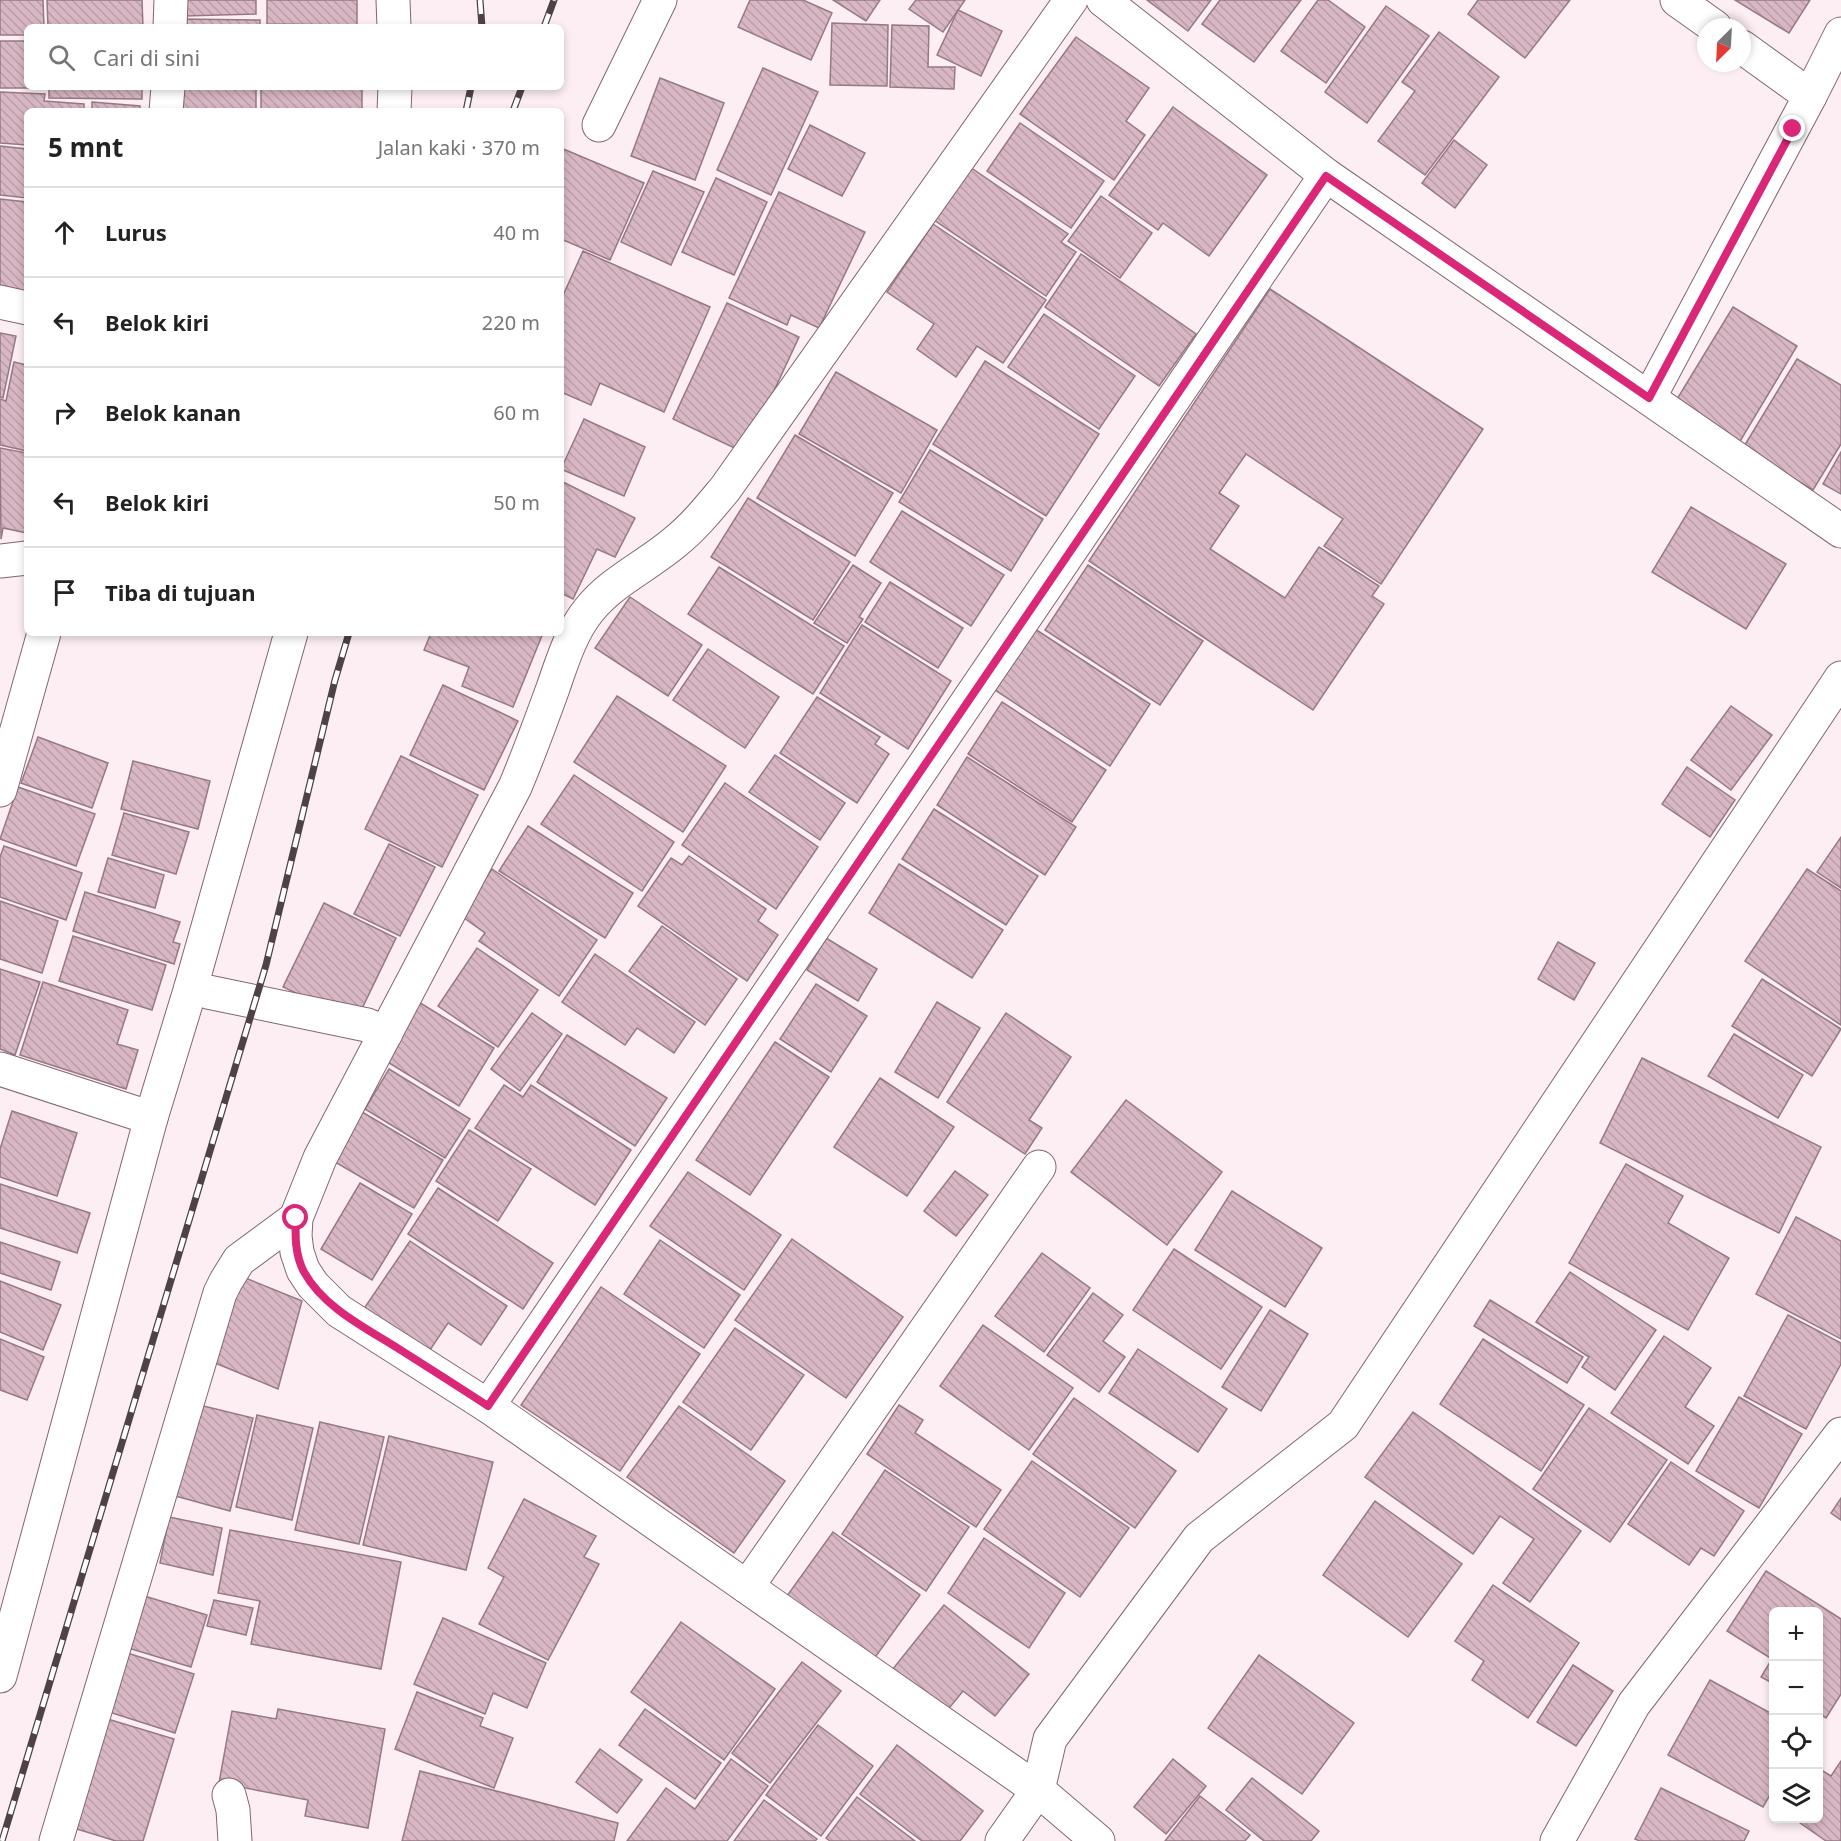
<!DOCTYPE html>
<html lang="id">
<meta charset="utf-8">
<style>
:root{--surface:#fff;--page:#f6f6f6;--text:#222;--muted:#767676;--line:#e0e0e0}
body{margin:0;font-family:"Noto Sans",sans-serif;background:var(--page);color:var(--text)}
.controls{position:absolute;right:18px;bottom:18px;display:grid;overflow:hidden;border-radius:9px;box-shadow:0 3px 9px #0003}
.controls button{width:54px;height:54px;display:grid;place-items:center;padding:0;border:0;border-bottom:2px solid var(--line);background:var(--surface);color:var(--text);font:30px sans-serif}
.compass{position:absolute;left:1697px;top:18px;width:54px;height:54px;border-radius:50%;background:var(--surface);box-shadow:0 3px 9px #0003;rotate:204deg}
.stop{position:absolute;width:18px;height:18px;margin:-14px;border:4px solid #db2777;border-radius:50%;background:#fff}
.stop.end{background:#db2777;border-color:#fff;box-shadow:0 2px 6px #0008}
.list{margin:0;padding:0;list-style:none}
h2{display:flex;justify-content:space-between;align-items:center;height:78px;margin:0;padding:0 24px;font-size:26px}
h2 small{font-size:20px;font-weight:400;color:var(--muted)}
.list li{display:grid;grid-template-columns:39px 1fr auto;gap:18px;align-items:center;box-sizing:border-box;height:90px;padding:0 24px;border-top:2px solid var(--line)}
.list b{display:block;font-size:22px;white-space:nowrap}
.list em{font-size:20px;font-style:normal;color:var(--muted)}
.icon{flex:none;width:33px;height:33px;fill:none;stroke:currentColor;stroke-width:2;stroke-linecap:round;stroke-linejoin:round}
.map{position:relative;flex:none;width:1841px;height:1841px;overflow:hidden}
.search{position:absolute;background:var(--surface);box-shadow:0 3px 9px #0003;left:24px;top:24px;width:540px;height:66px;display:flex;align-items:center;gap:15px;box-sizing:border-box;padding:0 21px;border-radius:9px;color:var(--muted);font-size:22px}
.panel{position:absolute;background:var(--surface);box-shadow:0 3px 9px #0003;left:24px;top:108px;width:540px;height:528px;border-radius:9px}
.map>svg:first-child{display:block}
.building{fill:url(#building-back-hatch);stroke:#977985;stroke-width:1.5}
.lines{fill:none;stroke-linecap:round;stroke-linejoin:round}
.street-casing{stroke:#836672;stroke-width:35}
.street{stroke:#fff;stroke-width:33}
.rail-casing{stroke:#4e4247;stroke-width:7}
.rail{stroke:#fff;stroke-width:4.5;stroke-dasharray:14;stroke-linecap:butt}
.route{stroke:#db2777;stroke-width:8}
</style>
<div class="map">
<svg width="1841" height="1841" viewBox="0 0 1841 1841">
<defs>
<pattern id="building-back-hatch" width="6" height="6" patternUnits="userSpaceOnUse" patternTransform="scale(1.5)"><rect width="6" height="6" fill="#d8b7c4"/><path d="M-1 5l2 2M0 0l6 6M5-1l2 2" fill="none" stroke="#ba9da8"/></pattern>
</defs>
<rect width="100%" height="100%" fill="#fceef3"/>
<!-- building -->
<g class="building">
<path d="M0 0H43L44 27H27V35H0Z"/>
<path d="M47 0H142L143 27H48Z"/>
<path d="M184 0H256V14L184 16Z"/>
<path d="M267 0H357V25L267 24Z"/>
<path d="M750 0H803L832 13 811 60 738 27Z"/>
<path d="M833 0H880L866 21Z"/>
<path d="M916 0H965L943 32 909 9Z"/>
<path d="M1147 0H1211L1188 31Z"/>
<path d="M1220 0H1301L1254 62 1202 24Z"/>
<path d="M1318 0H1328L1365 27 1326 83 1281 51Z"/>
<path d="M1478 0H1570L1525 58 1468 14Z"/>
<path d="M1735 0H1810L1789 33Z"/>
<path d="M1386 6 1429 36 1367 123 1325 92Z"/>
<path d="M958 10 1002 31 981 76 937 55Z"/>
<path d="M181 19 260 20V27H181Z"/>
<path d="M832 23 888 25 887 86 830 85Z"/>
<path d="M892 25 929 26 928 67H955L954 89 890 87Z"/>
<path d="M1439 32 1499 77 1425 175 1378 141 1415 91 1402 82Z"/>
<path d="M1076 37 1149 88 1126 121 1145 135 1114 180 1020 114Z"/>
<path d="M0 41H27V87L43 88H0Z"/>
<path d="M763 68 818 92 771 195 717 170Z"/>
<path d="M660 78 724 103 695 180 631 156Z"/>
<path d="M49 87H142V99L49 98Z"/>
<rect x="173" y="87" width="83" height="24"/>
<rect x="261" y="87" width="101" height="24"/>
<path d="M0 92 45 94 44 101 84 104V111H27V145L0 143Z"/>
<path d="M92 102 140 106V111H92Z"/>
<path d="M1173 107 1267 175 1209 256 1163 223 1158 230 1109 195Z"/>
<path d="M1020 123 1104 181 1071 228 987 171Z"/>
<path d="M810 125 865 153 842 196 788 169Z"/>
<path d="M1454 140 1487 165 1455 208 1422 183Z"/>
<path d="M0 146 27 149V198L0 195Z"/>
<path d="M561 148 644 183 610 260 561 239Z"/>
<path d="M970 167 1068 234 1061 242 1076 252 1046 296 934 220Z"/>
<path d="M653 171 704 192 671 265 621 242Z"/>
<path d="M716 178 767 202 734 275 682 252Z"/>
<path d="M779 192 865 232 819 328 791 315 787 325 729 298Z"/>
<path d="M1101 196 1152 233 1120 278 1068 241Z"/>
<path d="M0 199 27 202V296L0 293Z"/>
<path d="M933 224 1046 300 1003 363 977 346 956 377 917 349 934 324 887 292Z"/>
<path d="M583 251 710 307 664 412 600 383 591 405 561 392V300Z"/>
<path d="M1081 254 1196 334 1159 386 1045 307Z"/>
<path d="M1270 289 1483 429 1381 584 1324 546 1343 519 1246 454 1219 493 1239 506 1210 549 1285 598 1319 547 1379 586 1372 596 1384 604 1313 710 1089 561Z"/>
<path d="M727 303 799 337 745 453 673 419Z"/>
<path d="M1733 307 1797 346 1736 448 1671 409Z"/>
<path d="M1044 314 1135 376 1099 429 1008 367Z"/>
<path d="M0 333 16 336 3 398 0 397Z"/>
<path d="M1797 359 1841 385V444L1813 490 1743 448Z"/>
<path d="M985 361 1099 434 1046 516 933 444Z"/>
<path d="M14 362 27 365V451L0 445V399L6 401Z"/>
<path d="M836 372 937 430 901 493 799 434Z"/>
<path d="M584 419 645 447 624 496 561 469Z"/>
<path d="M795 435 893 493 855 556 757 498Z"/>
<path d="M0 448 27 453V533L3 528 1 539Z"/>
<path d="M930 450 1043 519 1011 571 899 502Z"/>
<path d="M1841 452V494L1823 484Z"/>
<path d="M561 481 635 518 615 557 597 549 573 599 561 593Z"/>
<path d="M748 498 850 562 813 620 711 557Z"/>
<path d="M1691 507 1786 564 1746 629 1652 572Z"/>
<path d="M902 511 1004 575 971 626 870 562Z"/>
<path d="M853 565 881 583 859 617 863 619 847 643 814 623Z"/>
<path d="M1088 565 1203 641 1160 705 1045 630Z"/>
<path d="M719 567 844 646 813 694 688 614Z"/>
<path d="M890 582 963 628 938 668 865 622Z"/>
<path d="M630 597 702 645 668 696 595 648Z"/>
<path d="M862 625 951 681 908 749 820 693Z"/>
<path d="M1035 629 1150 704 1110 766 995 690Z"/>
<path d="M431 633H543L513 707 462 686 469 667 424 650Z"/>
<path d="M708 649 779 697 745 748 673 700Z"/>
<path d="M443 685 518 721 484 790 410 755Z"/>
<path d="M617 696 726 766 683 832 574 762Z"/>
<path d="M817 697 880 737 875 744 889 754 857 803 780 753Z"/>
<path d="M1002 702 1106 770 1072 822 968 754Z"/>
<path d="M1731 706 1772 735 1731 790 1691 760Z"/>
<path d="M38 737 108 763 92 808 21 783Z"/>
<path d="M775 755 845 803 820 840 749 792Z"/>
<path d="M401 756 478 795 442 867 365 829Z"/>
<path d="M967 757 1076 827 1045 875 937 805Z"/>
<path d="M133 761 210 781 198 829 121 809Z"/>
<path d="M1687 767 1735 800 1710 837 1662 804Z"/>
<path d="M574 775 674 842 642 891 541 824Z"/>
<path d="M725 783 818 847 776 909 682 845Z"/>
<path d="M18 787 95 814 76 866 0 839Z"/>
<path d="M934 809 1038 876 1006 925 902 859Z"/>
<path d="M124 813 189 832 176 874 112 855Z"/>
<path d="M528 826 633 893 605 938 499 871Z"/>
<path d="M1841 837V888L1817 872Z"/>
<path d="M389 844 435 867 400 936 354 914Z"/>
<path d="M4 846 82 873 66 920 0 897V857Z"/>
<path d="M689 856 766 909 758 921 778 935 747 981 638 906 671 858 682 865Z"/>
<path d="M108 858 164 875 155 908 98 892Z"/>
<path d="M899 864 1003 930 972 978 869 913Z"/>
<path d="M492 869 597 940 559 996 479 941 485 933 460 915Z"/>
<path d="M1807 869 1841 891V1025L1745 961Z"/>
<path d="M85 892 180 922 173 942 180 944 174 964 73 931Z"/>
<path d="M0 901 58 921 42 973 0 959Z"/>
<path d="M324 903 396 938 356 1021 283 987Z"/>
<path d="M662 926 737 979 705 1025 629 971Z"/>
<path d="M73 936 166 965 152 1010 59 981Z"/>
<path d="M826 938 877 969 858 1001 807 970Z"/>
<path d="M1558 942 1595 963 1574 1000 1538 979Z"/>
<path d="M477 948 538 990 498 1047 438 1006Z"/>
<path d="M595 954 695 1022 674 1053 637 1028 625 1045 562 1002Z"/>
<path d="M0 969 40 982 15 1055 0 1049Z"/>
<path d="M1762 979 1841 1029 1812 1076 1732 1026Z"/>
<path d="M43 982 128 1010 117 1044 138 1050 126 1089 20 1055Z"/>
<path d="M816 984 867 1016 831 1072 780 1039Z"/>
<path d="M417 1001 494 1048 459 1106 381 1058Z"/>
<path d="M937 1002 980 1028 938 1098 895 1072Z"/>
<path d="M532 1013 562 1034 520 1091 491 1069Z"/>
<path d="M1006 1013 1071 1057 1029 1120 1042 1128 1025 1154 947 1102Z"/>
<path d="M1734 1034 1803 1075 1778 1118 1708 1076Z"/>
<path d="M567 1035 667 1098 635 1146 537 1082Z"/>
<path d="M775 1042 829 1077 750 1195 696 1160Z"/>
<path d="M1642 1058 1821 1147 1779 1233 1600 1143Z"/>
<path d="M389 1069 470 1119 445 1158 365 1109Z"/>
<path d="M880 1078 954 1127 907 1196 834 1147Z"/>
<path d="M504 1085 523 1097 531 1085 631 1150 595 1205 475 1128Z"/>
<path d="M1126 1100 1222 1172 1167 1245 1071 1172Z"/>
<path d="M352 1106 443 1160 414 1208 323 1155Z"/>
<path d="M12 1111 77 1133 57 1196 0 1177V1149Z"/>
<path d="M469 1130 531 1169 498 1221 436 1181Z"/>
<path d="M1626 1164 1683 1196 1668 1223 1729 1258 1688 1330 1569 1263Z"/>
<path d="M955 1171 988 1195 956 1236 924 1211Z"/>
<path d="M688 1172 781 1235 744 1290 650 1226Z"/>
<path d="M360 1183 412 1214 372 1280 321 1249Z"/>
<path d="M0 1184 90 1213 77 1253 0 1228Z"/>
<path d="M438 1188 553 1263 523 1309 408 1234Z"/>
<path d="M1232 1191 1322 1248 1285 1307 1195 1250Z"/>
<path d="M1796 1217 1841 1241V1339L1756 1294Z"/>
<path d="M792 1239 903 1317 846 1398 735 1320Z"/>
<path d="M660 1240 740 1295 704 1348 624 1294Z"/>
<path d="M410 1241 507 1306 481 1345 448 1323 428 1353 363 1310Z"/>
<path d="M0 1242 60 1262 51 1290 0 1273Z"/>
<path d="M1174 1249 1262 1307 1221 1369 1133 1310Z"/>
<path d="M1042 1253 1090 1288 1044 1352 995 1316Z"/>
<path d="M1570 1272 1656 1330 1615 1390 1582 1367 1589 1357 1536 1322Z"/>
<path d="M243 1277 302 1301 278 1389 208 1360Z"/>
<path d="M0 1281 61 1305 43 1350 0 1332Z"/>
<path d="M601 1287 700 1354 620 1471 521 1405Z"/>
<path d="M1093 1293 1123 1315 1103 1341 1125 1357 1099 1392 1047 1355Z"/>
<path d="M1490 1300 1583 1357 1567 1383 1474 1326Z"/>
<path d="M1270 1310 1308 1334 1261 1411 1222 1387Z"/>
<path d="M1788 1315 1841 1343V1364L1806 1429 1744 1396Z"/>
<path d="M983 1325 1073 1388 1029 1450 940 1386Z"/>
<path d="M735 1328 804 1375 751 1450 683 1402Z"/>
<path d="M1664 1336 1711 1368 1685 1407 1714 1426 1688 1464 1611 1413Z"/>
<path d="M0 1339 44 1357 27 1400 0 1390Z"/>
<path d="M1483 1339 1584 1405 1541 1471 1440 1404Z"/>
<path d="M1138 1349 1227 1409 1198 1452 1109 1393Z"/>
<path d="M1739 1397 1802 1434 1759 1508 1696 1471Z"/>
<path d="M1074 1398 1176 1471 1135 1528 1033 1454Z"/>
<path d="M191 1403 253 1418 230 1511 168 1494Z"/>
<path d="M899 1405 923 1420 915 1433 1001 1490 976 1527 867 1454Z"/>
<path d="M679 1406 785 1481 734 1553 627 1477Z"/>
<path d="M1589 1408 1667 1460 1610 1542 1533 1489Z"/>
<path d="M1413 1412 1581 1531 1530 1602 1503 1583 1534 1539 1500 1516 1473 1554 1365 1477Z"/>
<path d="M257 1415 313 1428 292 1520 236 1507Z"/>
<path d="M320 1422 384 1437 359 1544 295 1530Z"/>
<path d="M389 1436 493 1462 466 1570 363 1545Z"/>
<path d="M1032 1461 1129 1528 1080 1597 984 1529Z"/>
<path d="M1671 1462 1744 1511 1714 1556 1701 1548 1689 1565 1628 1524Z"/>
<path d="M885 1470 969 1527 926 1591 842 1534Z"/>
<path d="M1841 1498V1520L1831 1513Z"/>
<path d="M524 1499 596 1536 584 1557 599 1564 548 1660 479 1624 504 1577 488 1568Z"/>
<path d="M1375 1501 1462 1564 1408 1637 1323 1575Z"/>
<path d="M169 1517 222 1528 213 1575 160 1563Z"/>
<path d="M230 1530 401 1562 381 1669 251 1644 260 1601 218 1593Z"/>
<path d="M833 1532 920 1595 871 1663 784 1600Z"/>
<path d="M984 1538 1065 1593 1029 1648 948 1593Z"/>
<path d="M1766 1571 1841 1619V1694L1826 1718 1818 1713V1612H1774V1684L1761 1677 1772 1659 1727 1631Z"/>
<path d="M1493 1585 1579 1643 1528 1718 1472 1680 1484 1661 1455 1641Z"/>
<path d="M141 1595 207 1615 191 1667 125 1647Z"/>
<path d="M214 1600 253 1608 246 1635 207 1626Z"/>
<path d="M944 1605 1029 1674 995 1716 963 1691 946 1712 892 1670Z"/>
<path d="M443 1618 546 1663 527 1708 493 1693 485 1714 414 1684Z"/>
<path d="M681 1622 775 1689 724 1760 631 1692Z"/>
<path d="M121 1651 194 1674 175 1733 103 1710Z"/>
<path d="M1259 1655 1354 1723 1302 1794 1208 1728Z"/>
<path d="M802 1662 841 1691 770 1783 732 1753Z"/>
<path d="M1573 1665 1613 1691 1576 1746 1537 1722Z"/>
<path d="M1710 1680 1774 1715V1788L1763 1807 1668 1755Z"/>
<path d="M417 1692 483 1718 480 1726 513 1738 494 1788 395 1749Z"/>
<path d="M278 1709 385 1729 368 1828 305 1816 308 1800 219 1783 232 1711 276 1719Z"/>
<path d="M645 1709 721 1763 695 1799 619 1745Z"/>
<path d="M101 1717 174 1739 143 1841H116L67 1826Z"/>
<path d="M818 1725 873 1766 821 1836 766 1795Z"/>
<path d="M897 1745 983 1811 960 1841H922L860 1794Z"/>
<path d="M600 1749 642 1780 617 1813 576 1782Z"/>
<path d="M731 1759 768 1786 727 1841H627L666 1788 695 1809Z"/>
<path d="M1173 1759 1206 1786 1166 1834 1134 1807Z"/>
<path d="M1841 1761V1841H1826L1793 1818H1818V1768L1831 1776Z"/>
<path d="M420 1771 618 1823 614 1841H402Z"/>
<path d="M1252 1778 1319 1831 1311 1841H1264L1226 1810Z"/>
<path d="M1661 1788 1749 1831 1744 1841H1640L1635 1839Z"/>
<path d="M1200 1796 1250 1835 1245 1841H1165Z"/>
<path d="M857 1797 915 1841H830L826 1838Z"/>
<path d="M764 1800 817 1839 815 1841H734Z"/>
</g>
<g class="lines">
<!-- street casing -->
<g class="street-casing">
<g id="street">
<path d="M393 0 394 27"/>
<path d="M1071 0 725 489C709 508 694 527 675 542 647 566 612 581 589 610 571 632 562 662 553 688 541 721 529 754 515 787L320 1158 296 1218 295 1236 297 1252 303 1270 313 1285 339 1311 488 1406 747 1587 1038 1790 1098 1841"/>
<path d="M1103 0 1326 175 1841 531"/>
<path d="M1677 0 1715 27"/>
<path d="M170 27 171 0"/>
<path d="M1810 96 1841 34"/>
<path d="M166 111 168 87"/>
<path d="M394 111 395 87"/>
<path d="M599 125 660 0"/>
<path d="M0 302 27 308"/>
<path d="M1649 398 1810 96 1742 47"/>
<path d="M0 561 27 558"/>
<path d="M0 790 44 633"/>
<path d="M191 987 208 992 367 1025 386 1033"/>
<path d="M0 1069 151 1118"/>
<path d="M488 1406 1326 175"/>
<path d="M747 1587 1039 1167"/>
<path d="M0 1676 151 1118 191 987 291 633"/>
<path d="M229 1795 233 1810 235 1841"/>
<path d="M56 1841 220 1293 226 1281 239 1260 296 1218"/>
<path d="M1002 1841 1038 1790 1050 1739 1199 1538 1343 1425 1841 678"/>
<path d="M1557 1841 1634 1704 1841 1434"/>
</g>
</g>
<!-- street -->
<use href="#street" class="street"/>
<!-- rail casing -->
<g class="rail-casing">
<g id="rail">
<path d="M480 0 482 27"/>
<path d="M544 27 554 0"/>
<path d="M466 111 471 87"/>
<path d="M513 111 522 87"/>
<path d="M2 1841 266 965 335 680 349 633"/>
</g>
</g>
<!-- rail -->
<use href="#rail" class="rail"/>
</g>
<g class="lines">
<!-- route -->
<path class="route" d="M296 1218C295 1236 295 1255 304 1272 324 1308 366 1328 399 1349 429 1368 459 1387 488 1406L1326 176 1649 398 1793 129"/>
</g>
</svg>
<div class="controls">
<button>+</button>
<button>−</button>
<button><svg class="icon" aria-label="locate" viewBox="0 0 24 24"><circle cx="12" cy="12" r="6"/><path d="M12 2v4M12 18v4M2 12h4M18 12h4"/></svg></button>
<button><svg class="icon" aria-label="layers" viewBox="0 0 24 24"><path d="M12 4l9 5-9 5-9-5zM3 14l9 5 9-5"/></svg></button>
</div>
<svg class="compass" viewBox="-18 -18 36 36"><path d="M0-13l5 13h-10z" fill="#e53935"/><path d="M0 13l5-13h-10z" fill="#767676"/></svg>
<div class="stop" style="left:296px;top:1218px"></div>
<div class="stop end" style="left:1793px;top:129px"></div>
<div class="search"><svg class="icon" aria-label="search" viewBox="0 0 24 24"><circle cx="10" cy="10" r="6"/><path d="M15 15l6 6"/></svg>Cari di sini</div>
<section class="panel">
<h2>5 mnt<small>Jalan kaki · 370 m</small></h2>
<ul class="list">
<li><svg class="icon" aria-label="ahead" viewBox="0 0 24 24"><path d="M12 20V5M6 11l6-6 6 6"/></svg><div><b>Lurus</b></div><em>40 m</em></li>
<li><svg class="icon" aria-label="left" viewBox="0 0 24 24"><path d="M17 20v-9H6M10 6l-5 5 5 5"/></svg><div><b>Belok kiri</b></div><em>220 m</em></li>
<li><svg class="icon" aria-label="right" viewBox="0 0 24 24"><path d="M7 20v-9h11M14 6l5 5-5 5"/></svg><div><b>Belok kanan</b></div><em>60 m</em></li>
<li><svg class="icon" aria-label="left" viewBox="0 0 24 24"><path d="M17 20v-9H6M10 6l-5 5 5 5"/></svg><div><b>Belok kiri</b></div><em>50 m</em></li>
<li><svg class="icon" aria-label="arrive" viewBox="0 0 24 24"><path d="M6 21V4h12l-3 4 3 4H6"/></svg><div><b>Tiba di tujuan</b></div></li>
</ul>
</section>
</div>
